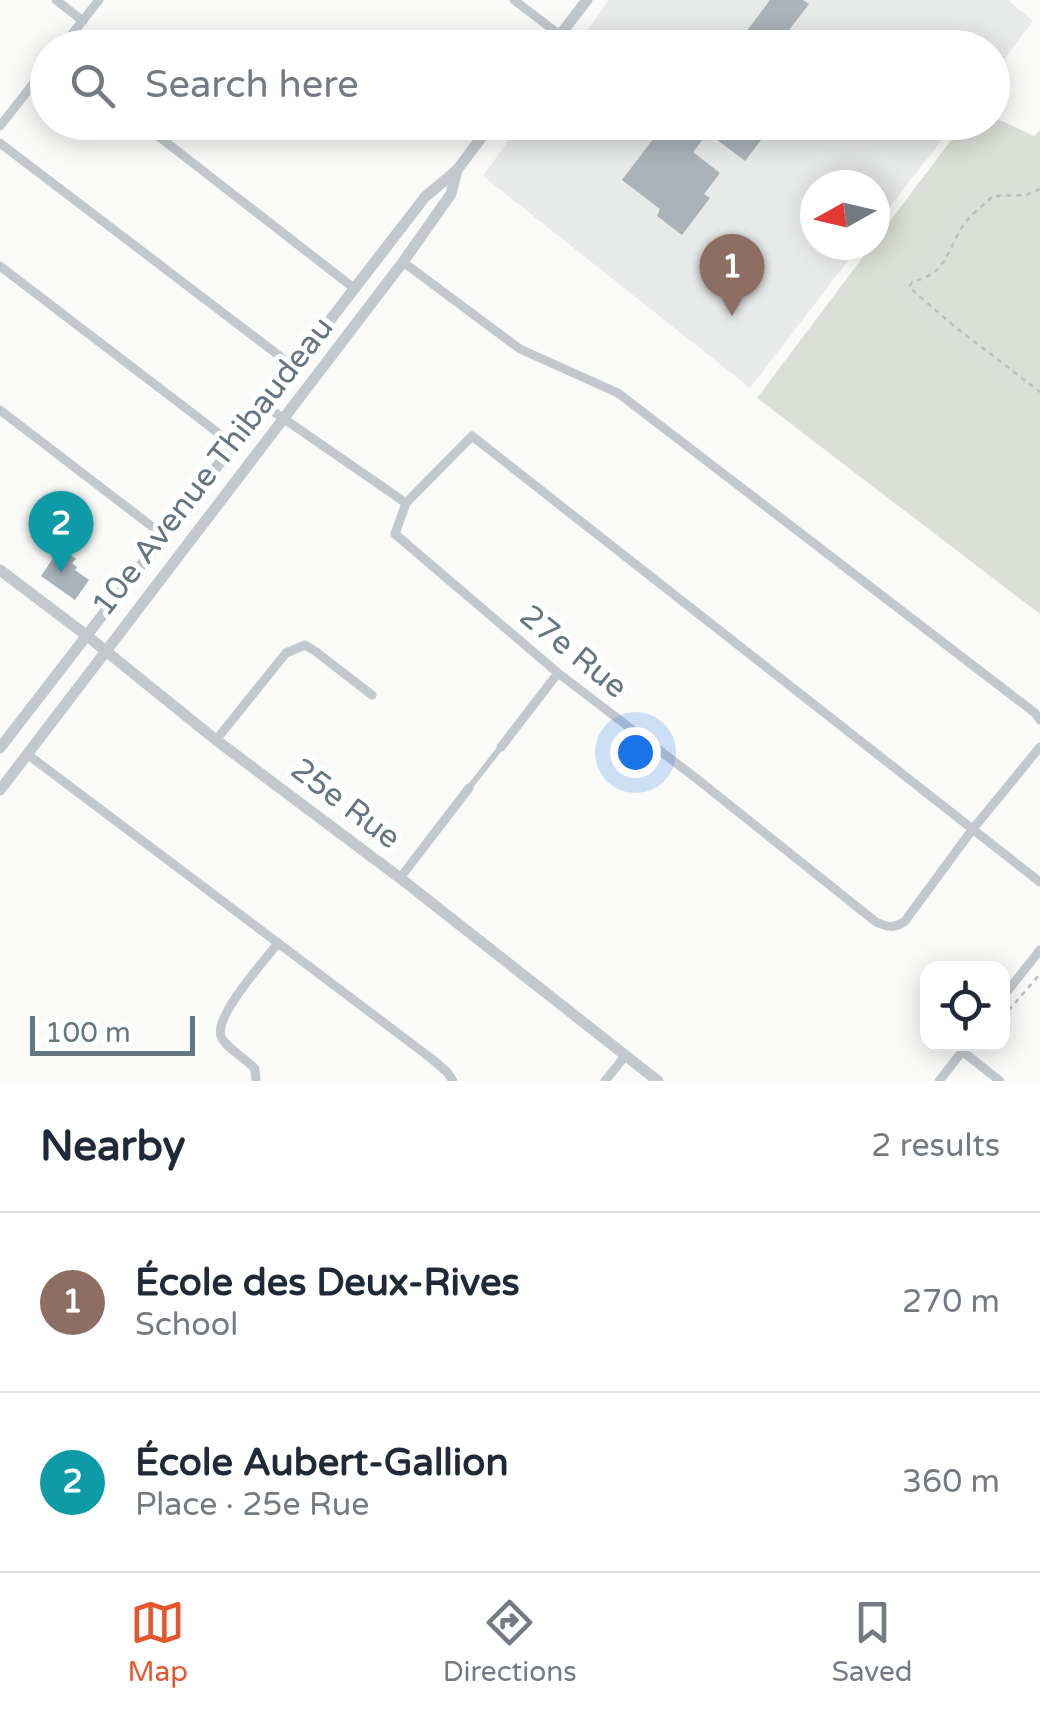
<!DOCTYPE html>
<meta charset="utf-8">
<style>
:root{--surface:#fff;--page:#f6f6f7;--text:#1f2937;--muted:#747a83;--line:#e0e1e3;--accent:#e4572e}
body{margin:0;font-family:"Varela Round",sans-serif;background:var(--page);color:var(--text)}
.controls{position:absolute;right:30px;bottom:30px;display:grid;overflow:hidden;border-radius:20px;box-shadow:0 5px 25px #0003}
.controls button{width:90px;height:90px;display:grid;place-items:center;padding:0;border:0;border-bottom:2px solid var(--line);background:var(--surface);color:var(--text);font:50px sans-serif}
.compass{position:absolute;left:800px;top:170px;width:90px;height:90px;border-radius:50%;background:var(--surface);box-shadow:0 5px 25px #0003;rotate:262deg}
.scale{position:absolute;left:30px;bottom:25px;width:165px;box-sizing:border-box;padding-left:10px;border:5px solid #657683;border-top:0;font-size:28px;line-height:35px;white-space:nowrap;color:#657683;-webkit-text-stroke:8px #fff;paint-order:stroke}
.you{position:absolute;left:635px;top:752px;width:35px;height:35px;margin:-25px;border:8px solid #fff;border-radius:50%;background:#1a73e8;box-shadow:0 0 0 15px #1a73e833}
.badge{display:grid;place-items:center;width:65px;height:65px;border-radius:50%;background:var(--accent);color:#fff;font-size:32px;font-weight:700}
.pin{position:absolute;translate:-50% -82px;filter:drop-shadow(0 2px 5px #0008)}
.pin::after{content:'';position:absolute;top:52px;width:35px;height:30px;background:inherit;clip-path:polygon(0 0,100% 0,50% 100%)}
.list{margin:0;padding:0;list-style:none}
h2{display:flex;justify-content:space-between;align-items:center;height:130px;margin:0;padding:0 40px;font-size:42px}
h2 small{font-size:32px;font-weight:400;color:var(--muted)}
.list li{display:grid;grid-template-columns:65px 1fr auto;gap:30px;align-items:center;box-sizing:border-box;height:180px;padding:0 40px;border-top:2px solid var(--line)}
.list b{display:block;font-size:38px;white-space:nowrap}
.list p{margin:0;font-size:32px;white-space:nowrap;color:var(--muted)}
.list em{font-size:32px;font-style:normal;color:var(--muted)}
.icon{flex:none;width:55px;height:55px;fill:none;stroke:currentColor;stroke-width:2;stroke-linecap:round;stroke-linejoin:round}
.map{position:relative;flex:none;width:1040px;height:1081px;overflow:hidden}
.search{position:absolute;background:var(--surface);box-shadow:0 5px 25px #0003;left:30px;right:30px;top:30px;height:110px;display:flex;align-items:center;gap:25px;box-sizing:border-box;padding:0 35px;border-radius:55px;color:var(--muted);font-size:38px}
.sheet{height:490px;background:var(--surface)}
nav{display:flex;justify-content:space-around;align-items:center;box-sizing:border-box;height:140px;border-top:2px solid var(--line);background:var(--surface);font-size:28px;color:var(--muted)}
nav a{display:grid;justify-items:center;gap:5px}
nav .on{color:var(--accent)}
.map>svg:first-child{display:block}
.built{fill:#e8e9e9}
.green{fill:#dadfd7}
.building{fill:#aab3b9}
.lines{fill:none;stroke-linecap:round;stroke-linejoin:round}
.path{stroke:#bbbfc2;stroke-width:2.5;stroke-dasharray:5 5;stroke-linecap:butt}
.pedestrian{stroke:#c3c8cc;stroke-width:6}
.minor{stroke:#c3c8cc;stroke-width:9}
.tertiary{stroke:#c3c8cc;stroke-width:11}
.labels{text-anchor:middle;stroke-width:10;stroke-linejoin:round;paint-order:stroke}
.street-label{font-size:32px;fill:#657683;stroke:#fff}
</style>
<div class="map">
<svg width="1040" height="1081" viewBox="0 0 1040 1081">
<rect width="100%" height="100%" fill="#fafaf8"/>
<!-- built -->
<g class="built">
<path d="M609 0H1008L1033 21 993 74 992 48H575Z"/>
<path d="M521 123H955L875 226V185H815V245H860L750 388 483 176Z"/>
</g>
<!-- green -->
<path class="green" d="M993 117 1034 136 1040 130V614L757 398 872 245H875V241L964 123 992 122Z"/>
<!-- building -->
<g class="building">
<path d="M770 0H803L809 4 775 48H734Z"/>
<path d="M666 122H748L765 135 745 161 708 133 693 152 720 173 704 194 710 198 682 235 657 216 660 209 622 180Z"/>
<path d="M60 548 76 559 72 563 77 567 75 570 89 580 75 600 41 576Z"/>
</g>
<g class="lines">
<!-- path -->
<g class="path">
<path d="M1040 189 1026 195 993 196C984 205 971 214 964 224 947 249 947 275 913 281L909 287 949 322 1040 392"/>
<path d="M1002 1018 1040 974"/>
</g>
<!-- pedestrian -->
<path class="pedestrian" d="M469 788 501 747"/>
<!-- minor -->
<g class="minor">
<path d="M56 0 83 21"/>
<path d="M514 0 560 35"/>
<path d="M61 48 99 0"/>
<path d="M140 122 355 289"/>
<path d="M0 126 48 65"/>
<path d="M0 143 294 367"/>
<path d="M403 262 520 349 618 393 1035 713 1040 720"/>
<path d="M0 266 234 445"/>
<path d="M264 405 406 503 395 534 558 673 697 779 876 922C887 927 894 929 905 921L972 830 1040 747"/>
<path d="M0 410 163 535"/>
<path d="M406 503 472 436 1040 882"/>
<path d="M216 740 286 653 305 645 315 651 372 695"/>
<path d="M501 747 558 673"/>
<path d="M27 754 432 1059 447 1072 453 1081"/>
<path d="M400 878 469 788"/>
<path d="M1002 998 1040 950"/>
<path d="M962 1051 1000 1081"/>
<path d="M256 1081 255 1069C246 1058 225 1048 221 1036 214 1016 265 960 278 943"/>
<path d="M605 1081 625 1056"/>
<path d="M939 1081 968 1044"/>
</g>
<!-- tertiary -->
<g class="tertiary">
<path d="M550 48 587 0"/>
<path d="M0 570 86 635 216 740 400 878 658 1081"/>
<path d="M0 748 425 197 457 170 493 122"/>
<path d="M0 790 403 262 451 194 457 170"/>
</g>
</g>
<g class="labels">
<!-- street labels -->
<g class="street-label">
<text transform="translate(212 466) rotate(-52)" y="11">10e Avenue Thibaudeau</text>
<text transform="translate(574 651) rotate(39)" y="11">27e Rue</text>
<text transform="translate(346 803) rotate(37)" y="11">25e Rue</text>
</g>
</g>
</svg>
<div class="controls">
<button><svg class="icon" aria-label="locate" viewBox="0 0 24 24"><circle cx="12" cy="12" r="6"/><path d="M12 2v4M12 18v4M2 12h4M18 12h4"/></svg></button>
</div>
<svg class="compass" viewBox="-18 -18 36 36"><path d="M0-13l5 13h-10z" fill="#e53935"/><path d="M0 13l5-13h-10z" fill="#747a83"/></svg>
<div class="scale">100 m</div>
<div class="you"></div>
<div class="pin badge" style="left:732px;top:316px;background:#8d6e63">1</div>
<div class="pin badge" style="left:61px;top:573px;background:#0f9aa8">2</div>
<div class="search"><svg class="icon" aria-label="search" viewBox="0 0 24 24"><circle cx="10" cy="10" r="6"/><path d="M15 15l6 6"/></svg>Search here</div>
</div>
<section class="sheet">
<h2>Nearby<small>2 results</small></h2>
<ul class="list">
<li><span class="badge" style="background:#8d6e63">1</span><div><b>École des Deux-Rives</b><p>School</p></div><em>270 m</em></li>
<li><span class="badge" style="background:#0f9aa8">2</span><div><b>École Aubert-Gallion</b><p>Place · 25e Rue</p></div><em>360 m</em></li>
</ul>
</section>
<nav>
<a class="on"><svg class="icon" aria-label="map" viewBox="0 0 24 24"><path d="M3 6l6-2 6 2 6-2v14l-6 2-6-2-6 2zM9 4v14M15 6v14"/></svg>Map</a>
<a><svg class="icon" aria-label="directions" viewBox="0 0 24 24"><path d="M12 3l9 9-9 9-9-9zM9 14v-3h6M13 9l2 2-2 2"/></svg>Directions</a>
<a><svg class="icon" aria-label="saved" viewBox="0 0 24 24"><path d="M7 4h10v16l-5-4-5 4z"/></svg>Saved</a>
</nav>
